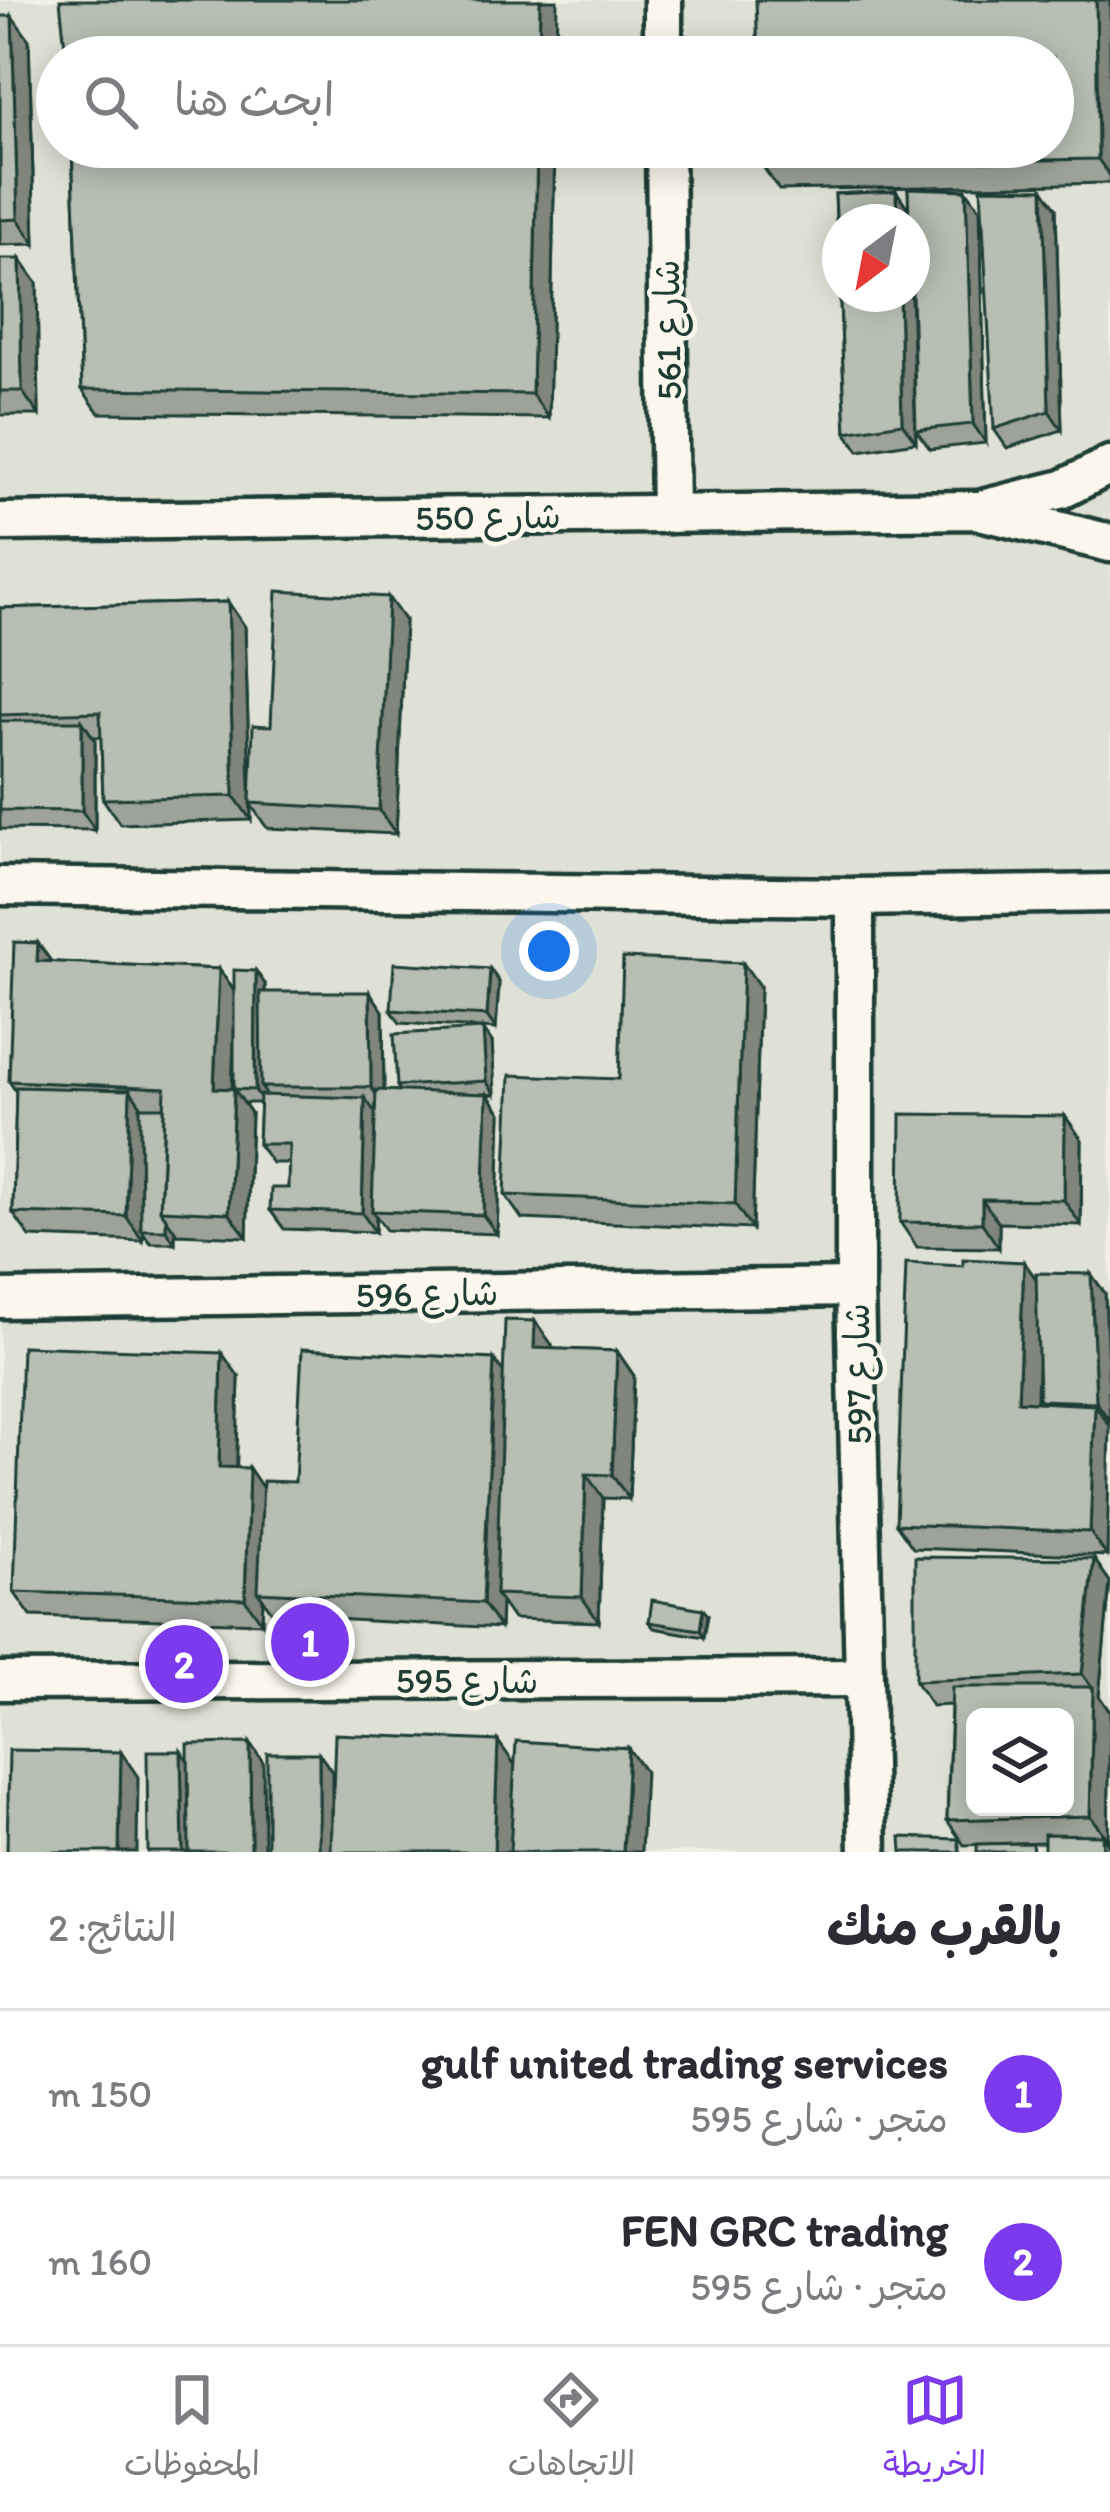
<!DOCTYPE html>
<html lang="ar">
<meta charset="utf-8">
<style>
:root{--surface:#fff;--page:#f2f2f3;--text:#2b2b33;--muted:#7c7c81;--line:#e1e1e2;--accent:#7c3aed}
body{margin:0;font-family:Itim,"Playpen Sans Arabic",sans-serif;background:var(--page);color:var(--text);direction:rtl}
.controls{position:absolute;right:36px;bottom:36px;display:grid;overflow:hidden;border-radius:18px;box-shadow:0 6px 30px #0003}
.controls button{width:108px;height:108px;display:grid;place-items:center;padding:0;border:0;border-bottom:3px solid var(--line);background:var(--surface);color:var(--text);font:60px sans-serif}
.compass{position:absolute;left:822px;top:204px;width:108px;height:108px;border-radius:50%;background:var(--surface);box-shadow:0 6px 30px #0003;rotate:212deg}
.you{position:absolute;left:549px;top:951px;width:42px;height:42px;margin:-30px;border:9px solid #fff;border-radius:50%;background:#1a73e8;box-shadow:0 0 0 18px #1a73e833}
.badge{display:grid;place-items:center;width:78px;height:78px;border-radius:50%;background:var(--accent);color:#fff;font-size:39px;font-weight:700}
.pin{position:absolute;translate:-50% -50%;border:6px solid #fff;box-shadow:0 3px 12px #0006}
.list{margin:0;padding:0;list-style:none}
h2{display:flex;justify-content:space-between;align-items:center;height:156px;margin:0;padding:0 48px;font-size:51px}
h2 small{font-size:39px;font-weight:400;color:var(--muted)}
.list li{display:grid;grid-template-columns:78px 1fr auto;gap:36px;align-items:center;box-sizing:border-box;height:168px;padding:0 48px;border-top:3px solid var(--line)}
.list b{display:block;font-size:45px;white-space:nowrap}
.list p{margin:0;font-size:39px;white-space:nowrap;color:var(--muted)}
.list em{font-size:39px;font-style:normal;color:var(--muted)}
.icon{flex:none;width:66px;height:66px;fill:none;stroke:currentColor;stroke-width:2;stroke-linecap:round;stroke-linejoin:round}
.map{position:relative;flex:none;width:1110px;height:1852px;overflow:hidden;direction:ltr}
.search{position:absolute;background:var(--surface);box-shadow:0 6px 30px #0003;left:36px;right:36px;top:36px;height:132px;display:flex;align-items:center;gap:30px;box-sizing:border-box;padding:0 42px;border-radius:66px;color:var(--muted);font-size:45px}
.sheet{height:492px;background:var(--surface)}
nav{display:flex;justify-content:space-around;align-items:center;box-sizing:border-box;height:168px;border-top:3px solid var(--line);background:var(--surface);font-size:33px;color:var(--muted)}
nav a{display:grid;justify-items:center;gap:6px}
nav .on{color:var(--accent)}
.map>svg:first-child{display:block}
.built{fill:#e0e1d6;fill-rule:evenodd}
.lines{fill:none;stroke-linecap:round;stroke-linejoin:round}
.street-casing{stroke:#1f3d34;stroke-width:45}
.street{stroke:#fbf7ec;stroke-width:36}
.wall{fill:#9da39a;stroke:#1f3d34;stroke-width:3;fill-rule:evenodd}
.shaded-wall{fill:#80857d;stroke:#1f3d34;stroke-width:3}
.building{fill:#b7beb3;stroke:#1f3d34;stroke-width:3;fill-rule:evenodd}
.labels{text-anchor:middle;stroke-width:9;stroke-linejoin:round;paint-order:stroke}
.street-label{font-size:36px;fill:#1f3d34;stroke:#fbf7ec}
</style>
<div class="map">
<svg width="1110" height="1852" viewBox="0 0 1110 1852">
<rect width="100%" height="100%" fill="#f2f0e5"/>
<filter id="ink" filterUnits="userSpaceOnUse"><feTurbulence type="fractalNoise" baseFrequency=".00833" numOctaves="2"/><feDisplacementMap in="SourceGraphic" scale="24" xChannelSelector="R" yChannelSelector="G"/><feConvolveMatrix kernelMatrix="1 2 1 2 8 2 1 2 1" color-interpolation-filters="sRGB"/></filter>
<g filter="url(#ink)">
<!-- built -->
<path class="built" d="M0 0H1110V1852H0ZM57 57H1053V147H57ZM840 222H912V294H840ZM975 1717H1065V1807H975Z"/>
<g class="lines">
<!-- street casing -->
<g class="street-casing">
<g id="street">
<path d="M663 0V57"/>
<path d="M665 147 670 514"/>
<path d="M986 508 1063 489 1110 465"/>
<path d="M0 522 976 510 1110 543"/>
<path d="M0 886 855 897 1110 893"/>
<path d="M855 897V1287L868 1852"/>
<path d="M0 1299 855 1287"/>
<path d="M0 1681 863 1678"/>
</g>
</g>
<!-- street -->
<use href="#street" class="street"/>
</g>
<!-- wall -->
<g class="wall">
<path d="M1110 0V183L779 190 762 165Z"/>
<path d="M0 16 29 40 35 244 0 245Z"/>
<path d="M72 147H555L549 418 99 413 82 389Z"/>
<path d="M908 188 966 190 980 209 986 443 930 449 916 430 912 294V222H840V294H911L916 442 859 451 846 432 835 194 896 191 909 210Z"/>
<path d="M1056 208 1062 430 1007 448 994 429Z"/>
<path d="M0 259 37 283 39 415H0Z"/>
<path d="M228 602 245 627 250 789 271 726 405 621 396 834 267 828 251 805V820L120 824 103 799 101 737H93L95 740V830L0 829V608Z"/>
<path d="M38 943 51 962 219 969 234 991 265 984V992L383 1011 384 1090 400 1091 397 1086 483 1029 492 1042 495 1094 488 1095 501 1113 497 1234 386 1230 376 1216 375 1232 284 1229 270 1210 288 1188 289 1163H272L258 1144 260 1103H244L251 1113 247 1237 177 1234 175 1231V1243H151L143 1233V1241L30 1237 13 1213 16 1092 9 1081Z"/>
<path d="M490 969 499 982 496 1029 400 1023 391 1010Z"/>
<path d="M760 987 752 1229 522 1219 505 1195 619 1079Z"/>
<path d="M1065 1116 1082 1140 1081 1225 999 1223V1248L917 1247 900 1222Z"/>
<path d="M1024 1262 1036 1279 1105 1293 1110 1421H1106L1107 1556 913 1548 896 1524 963 1266ZM1038 1363 1040 1402H1036Z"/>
<path d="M552 1345V1349L617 1351 634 1376 629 1499 603 1498 599 1622 513 1619 501 1602 500 1628 275 1616 263 1599 262 1623 31 1616 14 1592 239 1377 236 1468 262 1488 295 1482Z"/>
<path d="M1094 1559 1110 1582 1099 1696 1110 1712 1108 1840H1105L1110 1847V1852L1044 1842 964 1845 947 1820 951 1705 932 1706 915 1681Z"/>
<path d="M708 1615 704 1637 654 1628 649 1622Z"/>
</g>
<!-- shaded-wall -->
<g class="shaded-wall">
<path d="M540 0H557L556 57H539Z"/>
<path d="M1096 0H1110V176L1098 159Z"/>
<path d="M12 16 29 40 35 244 18 219Z"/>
<path d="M537 147H555L549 418 532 394Z"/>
<path d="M1043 189 1056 208 1062 430 1049 411Z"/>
<path d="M966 190 980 209 986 443 973 424Z"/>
<path d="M896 191 909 210V222H897Z"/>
<path d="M20 259 37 283 39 415 22 391Z"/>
<path d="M899 294H911L916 442 902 423Z"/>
<path d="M388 597 405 621 396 834 379 810Z"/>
<path d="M228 602 245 627 251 820 234 796Z"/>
<path d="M82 721 95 740V830L82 811Z"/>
<path d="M38 943 55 967 37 961Z"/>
<path d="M743 963 760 987 752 1229 735 1204Z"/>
<path d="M219 969 236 994 231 1112 214 1088Z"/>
<path d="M490 969 499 982 496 1029 487 1016Z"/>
<path d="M256 971 265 984V1087H261L265 1093 264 1103 255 1090Z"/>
<path d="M370 992 383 1011 384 1106 371 1087Z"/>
<path d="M483 1029 492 1042 495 1094 486 1081Z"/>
<path d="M234 1089 251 1113 247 1237 229 1213Z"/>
<path d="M130 1090 147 1114 143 1241 126 1216Z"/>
<path d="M487 1094 501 1113 497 1234 483 1215Z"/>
<path d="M365 1098 378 1117 372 1211 376 1216 375 1232 362 1213Z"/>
<path d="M1065 1116 1082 1140 1081 1225 1064 1200Z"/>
<path d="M982 1199 999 1223V1248L982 1223Z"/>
<path d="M166 1218 175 1231V1243L166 1230Z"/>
<path d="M1024 1262 1041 1286 1036 1426 1018 1401Z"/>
<path d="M1091 1274 1105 1293 1110 1421 1096 1402Z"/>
<path d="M535 1321 552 1345 551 1373 534 1348Z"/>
<path d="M617 1351 634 1376 629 1499 612 1475Z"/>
<path d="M222 1353 239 1377 236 1492 219 1467Z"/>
<path d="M494 1359 511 1383 496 1594 501 1602 500 1628 483 1603Z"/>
<path d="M1095 1405 1110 1426 1107 1556 1090 1532Z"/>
<path d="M249 1468 266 1493 258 1592 263 1599 262 1623 245 1599Z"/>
<path d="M586 1474 603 1498 599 1622 582 1597Z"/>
<path d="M1094 1559 1110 1582 1099 1696 1110 1712 1108 1840 1090 1816 1093 1689 1082 1674Z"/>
<path d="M703 1609 708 1615 704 1637 700 1630Z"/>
<path d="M498 1741 515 1765 512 1852H494Z"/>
<path d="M250 1743 263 1762 264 1852H251Z"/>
<path d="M628 1748 645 1772 641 1852H623Z"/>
<path d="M181 1751 190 1764 192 1852H183Z"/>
<path d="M121 1752 138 1777 137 1852H119Z"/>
<path d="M319 1753 332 1772V1852H319Z"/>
<path d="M1102 1835 1110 1847V1852H1103Z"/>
</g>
<!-- building -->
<g class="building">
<path d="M60 0H540L539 57H66Z"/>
<path d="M756 0H1096L1098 159 762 165V147H1053V57H758Z"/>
<path d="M0 16H12L18 219 0 220Z"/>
<path d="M72 147H537L532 394 82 389Z"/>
<path d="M908 188 966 190 973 424 916 430 912 294V222H909Z"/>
<path d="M981 188 1043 189 1049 411 994 429Z"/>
<path d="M896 191 897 222H840V294H899L902 423 846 432 835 194Z"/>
<path d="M0 259H20L22 391H0Z"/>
<path d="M277 591 388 597 379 810 250 803 253 725 271 726Z"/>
<path d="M228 602 234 796 103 799 100 712 0 715V608Z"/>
<path d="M0 721H82V811L0 810Z"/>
<path d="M14 942 38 943 37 961 219 969 214 1088 234 1089 229 1213 160 1210 165 1088 9 1081Z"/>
<path d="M623 958 743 963 735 1204 505 1195 510 1075 619 1079Z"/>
<path d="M394 963 490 969 487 1016 391 1010Z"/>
<path d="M234 970 256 971 255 1090 234 1089Z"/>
<path d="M260 992H370L371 1087H261Z"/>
<path d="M483 1029 486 1081 397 1086 394 1034Z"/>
<path d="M16 1087 130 1090 126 1216 13 1213Z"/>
<path d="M376 1090 487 1094 483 1215 372 1211Z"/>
<path d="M260 1095 365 1098 362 1213 270 1210 271 1188H288L289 1144H258Z"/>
<path d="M140 1107H164L160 1210 166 1218V1230H141Z"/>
<path d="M901 1114 1065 1116 1064 1200 982 1199V1223L900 1222Z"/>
<path d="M963 1259 1024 1262 1018 1401 1095 1405 1090 1532 896 1524 906 1263 963 1266Z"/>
<path d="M1036 1273 1091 1274 1096 1402 1039 1400Z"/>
<path d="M505 1320 535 1321 534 1348 617 1351 612 1475 586 1474 582 1597 496 1594Z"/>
<path d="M22 1346 222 1353 219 1467 249 1468 245 1599 14 1592Z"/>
<path d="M302 1349 494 1359 483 1603 258 1592 263 1481 295 1482Z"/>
<path d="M915 1557 1094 1559 1082 1674 915 1681Z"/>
<path d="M652 1600 703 1609 700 1630 649 1622Z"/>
<path d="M952 1687H1093L1090 1816 947 1820ZM975 1717H1065V1807H975Z"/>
<path d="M335 1734 498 1741 494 1852H331Z"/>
<path d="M516 1741 628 1748 623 1852H510Z"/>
<path d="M250 1743 251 1852H189L188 1744Z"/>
<path d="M9 1750 121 1752 119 1852H7Z"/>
<path d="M147 1751H181L183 1852H148Z"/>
<rect x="267" y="1753" width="52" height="99"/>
<path d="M1044 1834 1102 1835 1103 1852H1044Z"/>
<path d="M901 1837 958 1839 960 1852H902Z"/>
<path d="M1032 1843 1033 1852H977V1844Z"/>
</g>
</g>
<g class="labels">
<!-- street labels -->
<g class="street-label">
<text transform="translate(667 330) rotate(-91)" y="13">شارع 561</text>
<text transform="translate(488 516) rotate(-1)" y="13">شارع 550</text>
<text transform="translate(427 1293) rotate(-1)" y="13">شارع 596</text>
<text transform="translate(857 1374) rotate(-91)" y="13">شارع 597</text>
<text x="467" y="1693">شارع 595</text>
</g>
</g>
</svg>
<div class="controls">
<button><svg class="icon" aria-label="layers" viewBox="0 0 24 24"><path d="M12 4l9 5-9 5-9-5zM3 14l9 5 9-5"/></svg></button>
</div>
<svg class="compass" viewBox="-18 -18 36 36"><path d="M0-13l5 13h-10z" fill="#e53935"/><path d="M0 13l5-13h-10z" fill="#7c7c81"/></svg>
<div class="you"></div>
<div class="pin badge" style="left:310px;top:1642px">1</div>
<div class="pin badge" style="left:184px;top:1664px">2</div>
<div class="search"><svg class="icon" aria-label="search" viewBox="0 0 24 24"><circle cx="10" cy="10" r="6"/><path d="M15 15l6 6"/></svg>ابحث هنا</div>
</div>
<section class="sheet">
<h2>بالقرب منك<small>النتائج: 2</small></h2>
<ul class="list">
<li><span class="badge">1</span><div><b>gulf united trading services</b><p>متجر · شارع 595</p></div><em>150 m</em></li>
<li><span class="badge">2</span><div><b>FEN GRC trading</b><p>متجر · شارع 595</p></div><em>160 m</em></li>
</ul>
</section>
<nav>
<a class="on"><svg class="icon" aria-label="map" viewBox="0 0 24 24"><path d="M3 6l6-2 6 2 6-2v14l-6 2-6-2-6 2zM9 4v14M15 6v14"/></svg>الخريطة</a>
<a><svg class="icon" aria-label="directions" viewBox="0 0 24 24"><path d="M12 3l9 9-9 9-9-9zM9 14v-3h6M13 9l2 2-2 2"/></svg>الاتجاهات</a>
<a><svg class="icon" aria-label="saved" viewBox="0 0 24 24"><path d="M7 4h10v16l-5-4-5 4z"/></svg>المحفوظات</a>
</nav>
